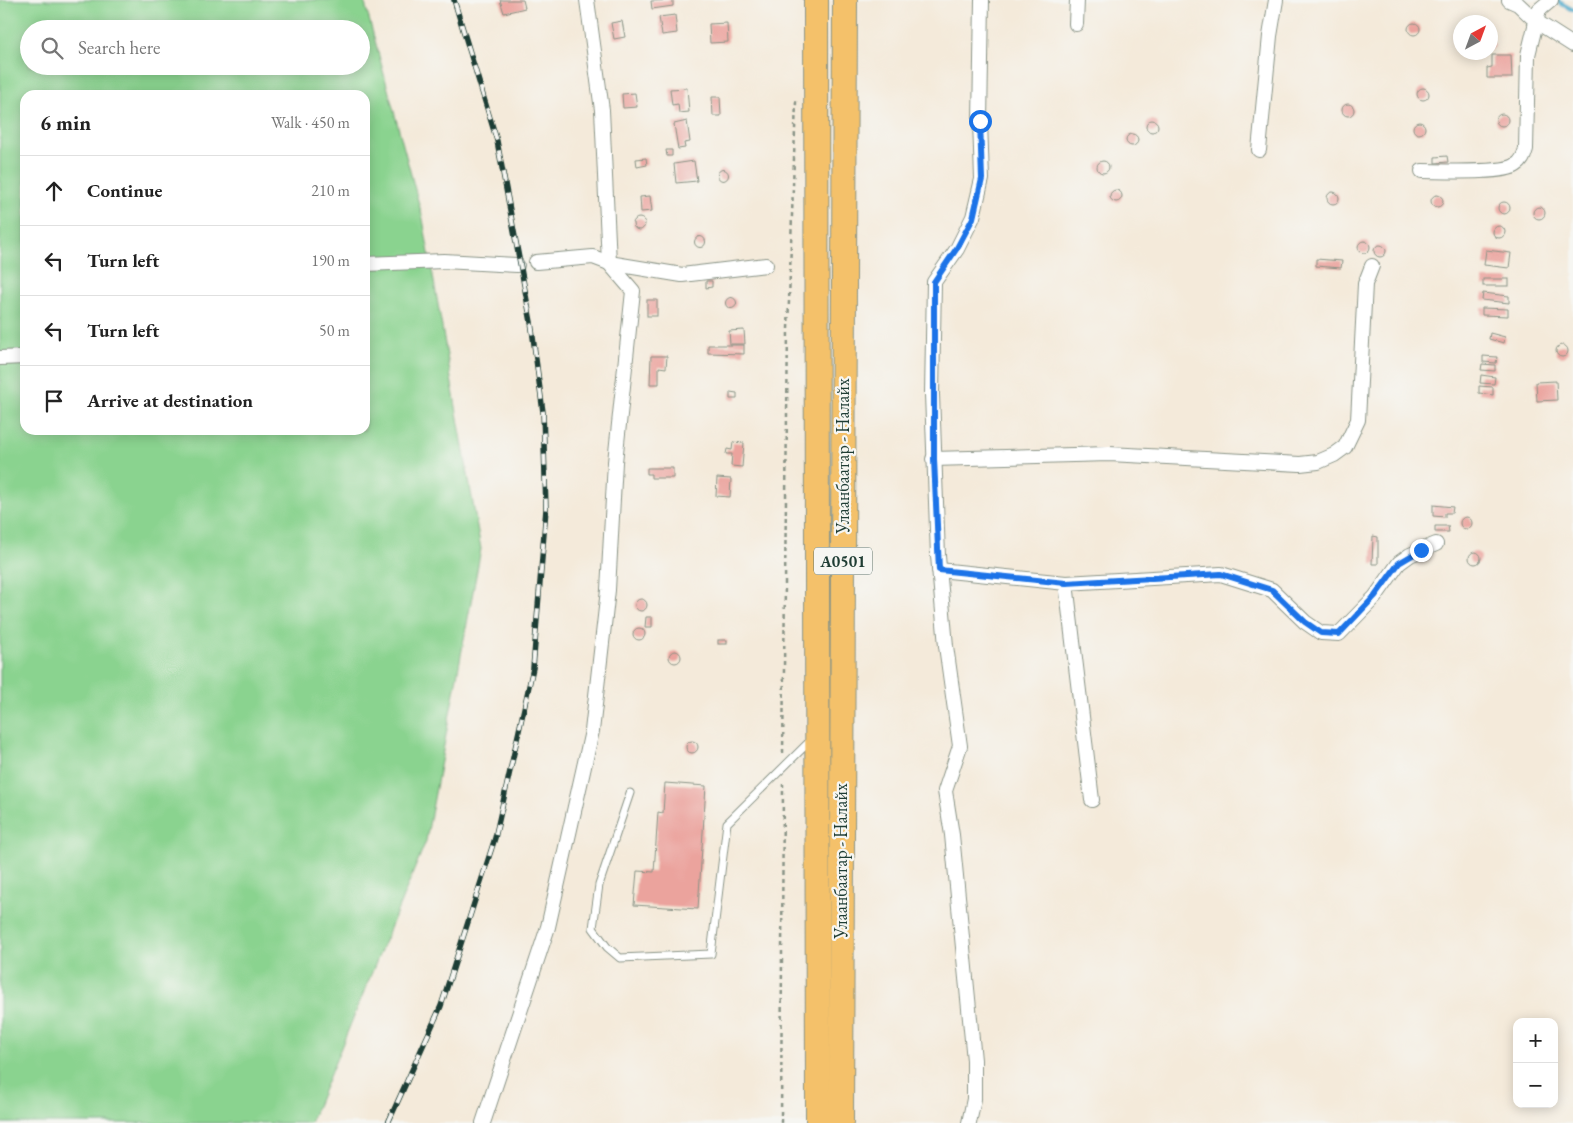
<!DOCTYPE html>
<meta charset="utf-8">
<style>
:root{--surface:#fff;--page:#f6f6f6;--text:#222;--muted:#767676;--line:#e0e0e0}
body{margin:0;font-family:"EB Garamond",serif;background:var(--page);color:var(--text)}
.controls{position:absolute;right:15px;bottom:15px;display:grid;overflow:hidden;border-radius:10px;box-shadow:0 2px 12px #0003}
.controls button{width:45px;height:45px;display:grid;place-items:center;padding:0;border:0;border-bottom:1px solid var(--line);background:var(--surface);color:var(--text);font:25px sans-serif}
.compass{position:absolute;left:1453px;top:15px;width:45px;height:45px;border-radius:50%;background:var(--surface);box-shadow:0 2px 12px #0003;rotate:41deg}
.stop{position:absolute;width:15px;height:15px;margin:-11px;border:4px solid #1a73e8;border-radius:50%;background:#fff}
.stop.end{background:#1a73e8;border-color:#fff;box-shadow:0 1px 5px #0008}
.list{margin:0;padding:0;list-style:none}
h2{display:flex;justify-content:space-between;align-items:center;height:65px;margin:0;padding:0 20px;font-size:21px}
h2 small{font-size:16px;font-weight:400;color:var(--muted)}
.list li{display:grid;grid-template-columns:32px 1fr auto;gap:15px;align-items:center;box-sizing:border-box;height:70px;padding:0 20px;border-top:1px solid var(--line)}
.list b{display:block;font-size:19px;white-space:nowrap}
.list em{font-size:16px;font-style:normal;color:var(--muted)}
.icon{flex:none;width:28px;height:28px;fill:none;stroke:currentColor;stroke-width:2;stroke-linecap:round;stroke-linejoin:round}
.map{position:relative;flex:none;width:1573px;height:1123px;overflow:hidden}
.search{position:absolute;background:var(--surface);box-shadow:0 2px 12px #0003;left:20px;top:20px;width:350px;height:55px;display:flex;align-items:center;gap:12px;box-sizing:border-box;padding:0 18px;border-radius:28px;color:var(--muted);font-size:19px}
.panel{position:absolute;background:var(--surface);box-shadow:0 2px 12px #0003;left:20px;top:90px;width:350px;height:345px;border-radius:15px}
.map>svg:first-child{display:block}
.green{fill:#8ad38f;stroke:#548862;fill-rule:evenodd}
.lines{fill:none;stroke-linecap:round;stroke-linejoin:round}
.stream{stroke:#4ba9ca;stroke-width:4.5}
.building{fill:#eba39d}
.service-casing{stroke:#8a9487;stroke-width:9}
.minor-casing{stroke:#8a9487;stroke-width:16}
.trunk-casing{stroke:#8a9487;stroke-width:26}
.path{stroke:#8a9487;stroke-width:2.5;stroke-dasharray:4 4;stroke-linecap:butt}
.service{stroke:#fff;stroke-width:7}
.minor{stroke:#fff;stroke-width:14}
.trunk{stroke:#f4c16a;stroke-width:24}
.rail-casing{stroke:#1f3d34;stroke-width:5.5}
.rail{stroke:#f6f6f2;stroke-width:4;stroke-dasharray:11;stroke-linecap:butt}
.route{stroke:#1a73e8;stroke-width:6}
.labels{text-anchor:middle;stroke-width:4.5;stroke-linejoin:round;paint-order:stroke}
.shield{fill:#f6f6f2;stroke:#60746d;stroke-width:1}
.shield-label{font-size:16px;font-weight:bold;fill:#1f3d34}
.street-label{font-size:18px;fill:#1f3d34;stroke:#f6f6f2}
</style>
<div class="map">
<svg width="1573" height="1123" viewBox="0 0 1573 1123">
<rect width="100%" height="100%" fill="#f6f6f2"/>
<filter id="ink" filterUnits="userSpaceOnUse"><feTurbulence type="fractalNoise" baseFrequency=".02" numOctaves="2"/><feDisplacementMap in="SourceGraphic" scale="10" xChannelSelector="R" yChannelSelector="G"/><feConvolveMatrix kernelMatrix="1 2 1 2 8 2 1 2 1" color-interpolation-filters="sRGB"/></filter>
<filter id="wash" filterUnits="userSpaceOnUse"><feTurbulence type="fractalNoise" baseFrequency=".0096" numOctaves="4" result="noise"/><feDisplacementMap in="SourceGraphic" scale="20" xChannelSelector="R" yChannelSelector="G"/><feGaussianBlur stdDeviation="1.12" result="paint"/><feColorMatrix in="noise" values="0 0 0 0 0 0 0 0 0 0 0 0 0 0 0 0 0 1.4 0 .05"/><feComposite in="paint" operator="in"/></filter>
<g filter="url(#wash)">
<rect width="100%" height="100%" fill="#f4eada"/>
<!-- green -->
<path class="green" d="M0 0H364L423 219 481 549 426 841 310 1123H0ZM29 29H361V66H29ZM25 95H365V430H25Z"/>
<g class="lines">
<!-- stream -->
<path class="stream" d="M1555 0 1573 10"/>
</g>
<g id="blocks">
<!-- building -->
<g class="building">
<path d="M500 0H523L525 8 504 13Z"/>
<path d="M673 0V6L652 9 651 1Z"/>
<path d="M675 15 677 33 662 35 659 17Z"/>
<path d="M622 21 625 37 614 39 611 23Z"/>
<path d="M727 23 728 42 710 43 709 24Z"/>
<circle cx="1414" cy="29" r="6"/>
<path d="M1490 39 1495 46 1490 51Z"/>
<path d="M1492 55H1511L1512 78H1487V68L1492 67Z"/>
<path d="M687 88 689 112 679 113 678 104 672 105 670 89Z"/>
<circle cx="1423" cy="94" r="6"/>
<path d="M635 93 637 107 623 108 622 94Z"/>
<path d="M712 97H720L721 116H713Z"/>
<circle cx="1348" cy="110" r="6"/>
<circle cx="1502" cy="120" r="6"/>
<circle cx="1152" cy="126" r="6"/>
<path d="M687 121 690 142 684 143 685 148 678 149 674 124Z"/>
<circle cx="1419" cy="128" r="6"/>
<circle cx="1132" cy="140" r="6"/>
<path d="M666 150H672V156H667Z"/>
<path d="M1447 156 1448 162 1435 163V157Z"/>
<path d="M646 158 647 165 637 167 636 159Z"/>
<path d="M694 161 697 181 676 183 674 164Z"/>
<circle cx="1103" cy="167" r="6"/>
<circle cx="723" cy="175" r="5.5"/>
<circle cx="1116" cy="196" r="6"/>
<circle cx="1333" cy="198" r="6"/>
<circle cx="1437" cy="201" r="6"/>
<path d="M650 196 652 211 641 212 640 197Z"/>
<circle cx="1504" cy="208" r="6"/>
<circle cx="1539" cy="213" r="6"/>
<circle cx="639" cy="224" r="6"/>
<circle cx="1499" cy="232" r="6"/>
<circle cx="700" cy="242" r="5.5"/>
<circle cx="1364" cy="247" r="6"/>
<circle cx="1380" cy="251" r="6"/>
<path d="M1486 250 1511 253 1509 268 1484 265Z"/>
<path d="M1316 259 1342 261 1341 268 1316 266Z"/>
<rect x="1483" y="279" width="26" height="7"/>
<path d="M706 281H712V287L706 288Z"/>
<path d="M1483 293 1509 296V303L1482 300Z"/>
<circle cx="731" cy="303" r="5.5"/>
<rect x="647" y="300" width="10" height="16"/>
<path d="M1482 308 1508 309V316L1482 315Z"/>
<path d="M744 330 745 344H730L729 331Z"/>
<path d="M1490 333 1505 337 1504 343 1489 339Z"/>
<path d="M708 345H744V354L708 353Z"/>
<circle cx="1562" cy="351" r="6"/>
<path d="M651 356H667L666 368 659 367V384H650Z"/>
<path d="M1483 356 1497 357 1496 363 1483 362Z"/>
<path d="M1482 364 1495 365V371L1481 370Z"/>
<path d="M1481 375 1495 377 1494 384 1480 383Z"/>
<path d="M1556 381 1557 400 1537 401 1536 382Z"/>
<path d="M1479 386 1493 387V395L1479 393Z"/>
<path d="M730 392 737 393V399H730Z"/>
<path d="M733 442 744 443 742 467 731 466 732 454H726L727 449 732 450Z"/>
<path d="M647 468H673V478H651V474H647Z"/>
<path d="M717 478 731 479 730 497 716 496Z"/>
<path d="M1433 505 1453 507 1452 513H1445V517L1433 516Z"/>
<circle cx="1466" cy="523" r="6"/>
<path d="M1435 526H1448L1449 532H1435Z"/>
<path d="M1373 536 1378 537V564H1372Z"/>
<circle cx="1475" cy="558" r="6"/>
<circle cx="641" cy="605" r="6"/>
<path d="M646 617H652V627H645Z"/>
<circle cx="639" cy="634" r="6"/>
<rect x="718" y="640" width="9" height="4"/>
<circle cx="675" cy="657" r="6"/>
<circle cx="692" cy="747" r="6"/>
<path d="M665 783 706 786 698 909 634 905 637 871 654 872 658 812 663 813Z"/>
</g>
</g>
</g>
<g filter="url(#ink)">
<use href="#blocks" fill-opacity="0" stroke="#8a9487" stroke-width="1"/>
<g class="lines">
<!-- service casing -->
<g class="service-casing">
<path id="service" d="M630 793 599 885 593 928 607 947 620 958 711 954 727 823 811 740"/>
</g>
<!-- minor casing -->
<g class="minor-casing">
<g id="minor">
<path d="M1509 0 1518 4 1537 22 1573 45"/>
<path d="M1076 24 1077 0"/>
<path d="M1259 150 1270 36 1276 0"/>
<path d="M1422 171C1440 171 1504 174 1516 165 1523 161 1524 155 1526 149L1528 55 1539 10 1551 0"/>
<path d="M536 262 593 257 609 263 682 275 766 265"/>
<path d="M365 264 444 261 517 265"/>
<path d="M0 358 25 357"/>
<path d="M933 459 1109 454 1300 464 1318 462 1334 455 1345 447 1358 420 1365 284 1372 266"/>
<path d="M939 570 1066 583 1221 574 1272 590 1305 622 1321 633 1339 634 1375 597 1399 563 1410 555 1436 544"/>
<path d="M1066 583 1092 800"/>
<path d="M483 1123 548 927 592 731 608 590 615 462 633 291 609 263 602 110 587 0"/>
<path d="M969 1123 974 1099V1060L952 835 945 791 960 746 946 646 938 556 932 394 934 282 957 249 973 217 982 179 980 121 982 0"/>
</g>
</g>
<!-- trunk casing -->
<g class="trunk-casing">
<g id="trunk">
<path d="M816 0 818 1123"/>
<path d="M841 1123 845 0"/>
</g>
</g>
<!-- path -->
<g class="path">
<path d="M783 753 788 329 796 101"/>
<path d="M781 1123 783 784"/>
</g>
<!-- service -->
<use href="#service" class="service"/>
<!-- minor -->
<use href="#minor" class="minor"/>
<!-- trunk -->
<use href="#trunk" class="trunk"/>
<!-- rail casing -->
<g class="rail-casing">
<path id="rail" d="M388 1123 441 1006 495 838 533 668 546 509 543 412 531 322 497 141 454 0"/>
</g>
<!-- rail -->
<use href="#rail" class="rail"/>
</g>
</g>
<g class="lines" filter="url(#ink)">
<!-- route -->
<path class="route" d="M980 121 982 179 973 218 957 248 934 282V459L939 570 1066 583 1221 574 1272 590 1305 622 1321 633 1339 634 1375 596 1399 563 1421 550"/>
</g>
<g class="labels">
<!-- shield labels -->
<rect class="shield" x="814" y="547.5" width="58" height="27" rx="4"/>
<g class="shield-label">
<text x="843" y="567">A0501</text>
</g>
<!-- street labels -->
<g class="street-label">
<text transform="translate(843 456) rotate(-90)" y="6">Улаанбаатар - Налайх</text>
<text transform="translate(841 861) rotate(-90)" y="6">Улаанбаатар - Налайх</text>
</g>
</g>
</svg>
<div class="controls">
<button>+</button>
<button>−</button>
</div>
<svg class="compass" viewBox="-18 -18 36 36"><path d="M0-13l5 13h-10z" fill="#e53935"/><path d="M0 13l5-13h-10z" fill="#767676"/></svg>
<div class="stop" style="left:980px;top:121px"></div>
<div class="stop end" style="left:1421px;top:550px"></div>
<div class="search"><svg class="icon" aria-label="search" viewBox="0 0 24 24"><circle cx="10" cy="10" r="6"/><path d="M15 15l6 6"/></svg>Search here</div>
<section class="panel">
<h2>6 min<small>Walk · 450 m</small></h2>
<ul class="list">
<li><svg class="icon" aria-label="ahead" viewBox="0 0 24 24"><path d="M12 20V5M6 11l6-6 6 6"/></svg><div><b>Continue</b></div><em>210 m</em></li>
<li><svg class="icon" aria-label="left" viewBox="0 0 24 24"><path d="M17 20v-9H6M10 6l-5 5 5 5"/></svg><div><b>Turn left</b></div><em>190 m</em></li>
<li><svg class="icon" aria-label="left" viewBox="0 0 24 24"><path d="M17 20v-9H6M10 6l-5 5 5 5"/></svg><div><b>Turn left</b></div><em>50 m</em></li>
<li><svg class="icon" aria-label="arrive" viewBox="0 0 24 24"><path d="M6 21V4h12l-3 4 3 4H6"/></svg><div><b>Arrive at destination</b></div></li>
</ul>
</section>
</div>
